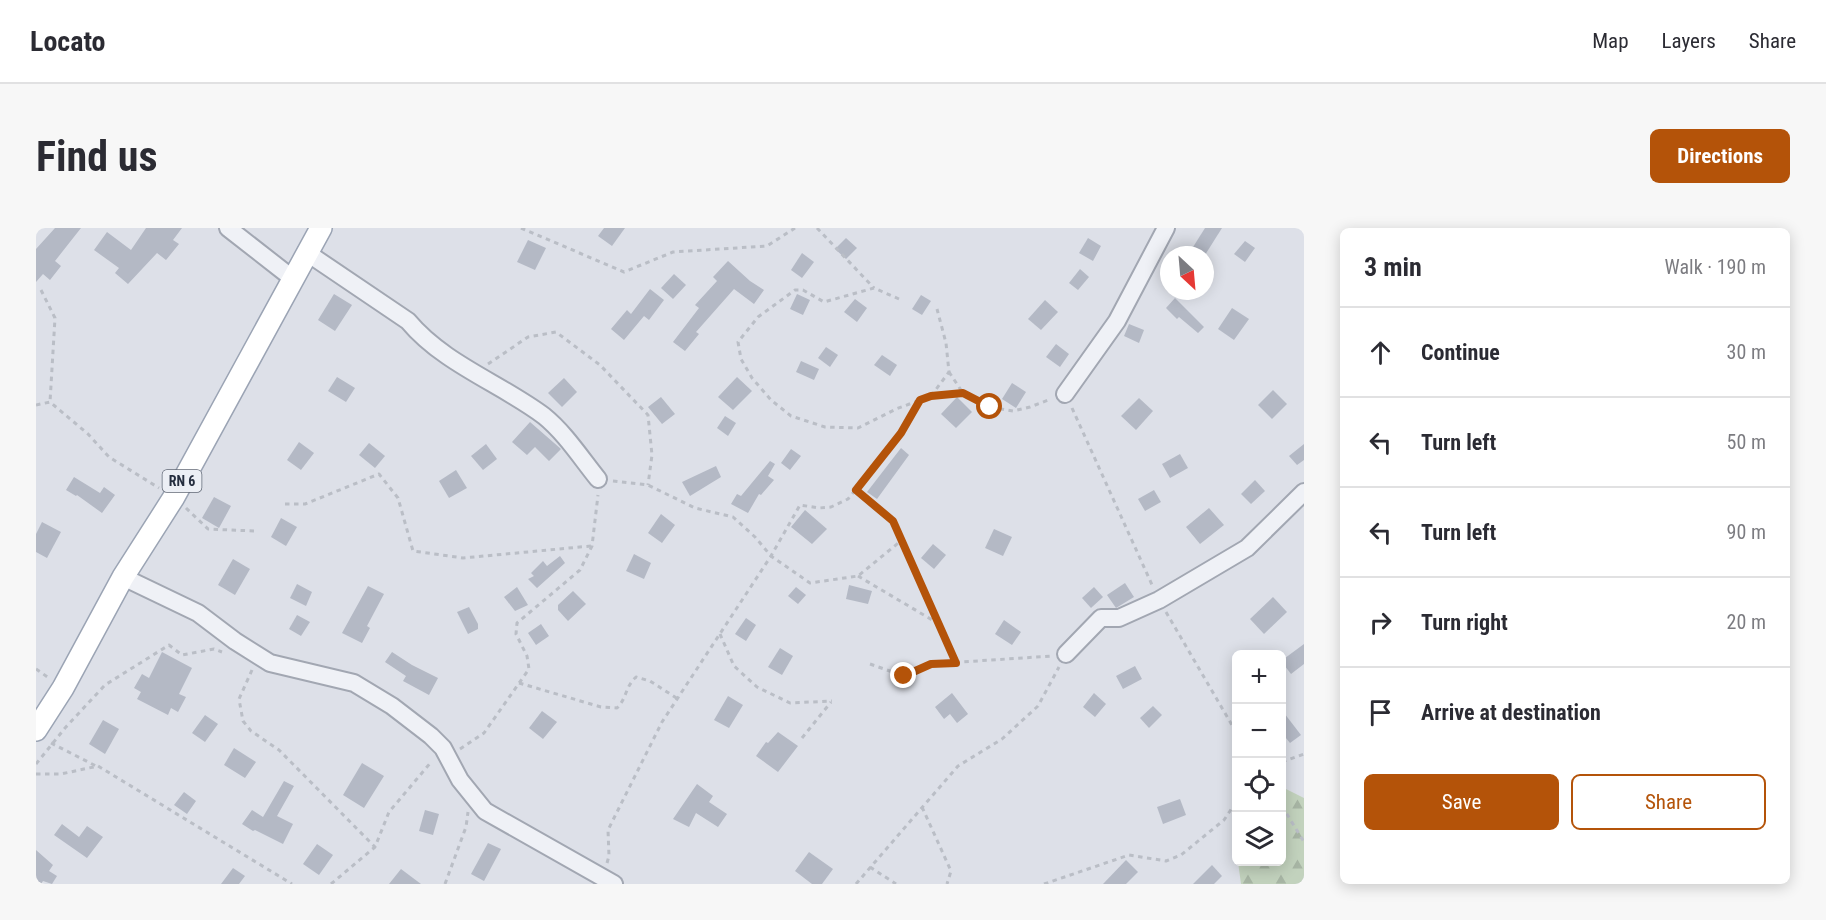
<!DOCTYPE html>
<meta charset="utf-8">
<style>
:root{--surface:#fff;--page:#f7f7f7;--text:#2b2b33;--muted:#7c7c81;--line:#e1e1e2;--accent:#b45309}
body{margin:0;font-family:"Roboto Condensed",sans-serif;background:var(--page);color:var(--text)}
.controls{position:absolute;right:18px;bottom:18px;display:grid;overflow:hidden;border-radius:9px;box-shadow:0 3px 15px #0003}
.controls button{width:54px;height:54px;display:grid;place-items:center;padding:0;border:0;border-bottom:2px solid var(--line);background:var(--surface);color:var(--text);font:30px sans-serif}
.compass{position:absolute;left:1124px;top:18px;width:54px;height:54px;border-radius:50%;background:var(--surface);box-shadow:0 3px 15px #0003;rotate:154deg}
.stop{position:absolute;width:18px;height:18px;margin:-14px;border:4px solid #b45309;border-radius:50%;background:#fff}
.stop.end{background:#b45309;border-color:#fff;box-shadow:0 2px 6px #0008}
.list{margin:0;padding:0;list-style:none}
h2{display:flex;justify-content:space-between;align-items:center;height:78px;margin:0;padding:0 24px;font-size:26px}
h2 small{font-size:20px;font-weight:400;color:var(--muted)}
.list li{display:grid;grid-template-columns:39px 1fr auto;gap:18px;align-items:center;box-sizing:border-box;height:90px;padding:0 24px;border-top:2px solid var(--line)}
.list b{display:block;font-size:22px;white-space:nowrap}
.list em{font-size:20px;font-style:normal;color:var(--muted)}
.actions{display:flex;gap:12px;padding:18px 24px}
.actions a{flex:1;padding:14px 0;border:2px solid var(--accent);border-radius:9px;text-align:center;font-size:21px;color:var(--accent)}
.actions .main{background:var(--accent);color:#fff}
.icon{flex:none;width:33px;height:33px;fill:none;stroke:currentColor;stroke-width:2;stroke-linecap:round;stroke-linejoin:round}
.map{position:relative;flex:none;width:1268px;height:656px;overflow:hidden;border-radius:9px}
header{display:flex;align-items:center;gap:36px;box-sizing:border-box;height:84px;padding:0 30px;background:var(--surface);border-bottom:2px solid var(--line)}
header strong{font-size:28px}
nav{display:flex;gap:33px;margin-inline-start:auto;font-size:21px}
.intro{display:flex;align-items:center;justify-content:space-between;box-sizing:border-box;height:144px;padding:0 36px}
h1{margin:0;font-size:42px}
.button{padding:15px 27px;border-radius:9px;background:var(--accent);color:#fff;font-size:21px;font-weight:700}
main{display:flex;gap:36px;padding:0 36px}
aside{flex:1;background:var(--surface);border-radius:9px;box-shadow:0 3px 15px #0003}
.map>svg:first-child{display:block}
.forest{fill:url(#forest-firs)}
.building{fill:#b4b9c5}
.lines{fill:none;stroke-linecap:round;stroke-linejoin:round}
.minor-casing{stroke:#a2a7b2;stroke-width:20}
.major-casing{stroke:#9ba4b4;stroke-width:24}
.path{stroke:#babec6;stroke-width:3;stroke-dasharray:4.5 4.5;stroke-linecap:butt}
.minor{stroke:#eff1f6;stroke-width:16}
.major{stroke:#fff;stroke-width:21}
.route{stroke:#b45309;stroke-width:8}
.labels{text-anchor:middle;stroke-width:5;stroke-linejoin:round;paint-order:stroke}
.shield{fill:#eceff5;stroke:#616876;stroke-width:1.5}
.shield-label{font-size:14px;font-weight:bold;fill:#252e3f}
</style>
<header>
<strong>Locato</strong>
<nav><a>Map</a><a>Layers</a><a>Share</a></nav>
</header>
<div class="intro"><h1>Find us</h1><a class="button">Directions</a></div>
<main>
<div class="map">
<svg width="1268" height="656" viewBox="0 0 1268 656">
<defs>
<pattern id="forest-firs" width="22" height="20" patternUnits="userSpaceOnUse" patternTransform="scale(1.5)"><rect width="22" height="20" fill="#c2d2bd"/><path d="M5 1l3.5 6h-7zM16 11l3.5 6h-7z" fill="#a7b5a4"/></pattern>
</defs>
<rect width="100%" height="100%" fill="#dde0e8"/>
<!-- forest -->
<path class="forest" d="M1246 559 1268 570V656H1205L1202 634H1246Z"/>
<!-- building -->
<g class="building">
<path d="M19 0H45L19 33 25 38 14 52 7 46 0 54V21Z"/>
<path d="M110 0H146L137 12 143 16 130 32 121 25 92 56 79 45 83 40 58 22 71 4 95 22Z"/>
<path d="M568 0H589L576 18 562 8Z"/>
<path d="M1169 0H1186L1169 27H1152Z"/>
<path d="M810 10 821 20 810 31 799 21Z"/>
<path d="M1052 10 1065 18 1057 33 1043 25Z"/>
<path d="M492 12 510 20 499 42 481 34Z"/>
<path d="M1209 13 1219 20 1209 34 1198 26Z"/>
<path d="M766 25 778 34 766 50 755 42Z"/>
<path d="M692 33 714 53 728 62 718 76 698 61 660 104 663 106 649 123 637 114 663 80 659 77 681 53 677 49Z"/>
<path d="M1044 41 1053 49 1042 62 1033 55Z"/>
<path d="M638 46 650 57 637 71 625 60Z"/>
<path d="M614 61 628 72 613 92 608 88 588 112 575 101 591 82 595 86Z"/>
<path d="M298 66 316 77 299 103 282 92Z"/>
<path d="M761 66 774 72 767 87 754 81Z"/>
<path d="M885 67 895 73 886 87 876 81Z"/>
<path d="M1139 70 1168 99 1162 105 1143 89 1141 91 1130 80Z"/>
<path d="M819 71 831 80 821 94 808 84Z"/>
<path d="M1009 72 1022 84 1005 102 992 91Z"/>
<path d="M1196 80 1213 91 1198 112 1182 101Z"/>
<path d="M1093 96 1108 102 1103 115 1088 108Z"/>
<path d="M1020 116 1033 126 1024 139 1010 129Z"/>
<path d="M790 119 802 127 794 139 782 130Z"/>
<path d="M846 127 861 137 854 148 838 137Z"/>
<path d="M765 133 783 141 778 152 760 144Z"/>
<path d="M301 149 319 160 310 174 292 163Z"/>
<path d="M701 149 716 163 697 182 682 169Z"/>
<path d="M528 150 541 164 526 179 512 165Z"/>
<path d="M976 155 990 164 980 180 966 171Z"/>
<path d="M1237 162 1251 176 1236 191 1222 177Z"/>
<path d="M625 169 639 186 626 196 612 179Z"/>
<path d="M921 169 936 184 920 200 905 186Z"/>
<path d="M1103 170 1117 183 1100 202 1085 188Z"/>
<path d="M689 188 700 195 692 208 681 200Z"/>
<path d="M494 194 525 221 513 233 499 219 491 227 476 214Z"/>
<path d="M263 214 278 225 265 242 251 232Z"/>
<path d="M333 215 349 228 339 240 323 227Z"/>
<path d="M450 216 461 231 447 242 435 228Z"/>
<path d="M1268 216V232L1261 237 1253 228Z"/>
<path d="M865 220 873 227 841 271 831 264Z"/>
<path d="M755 221 765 228 754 242 745 235Z"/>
<path d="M1144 226 1152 240 1134 250 1126 236Z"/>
<path d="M734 233 739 236 732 248 738 252 725 267 723 266 712 285 695 276 701 266 705 268Z"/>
<path d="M680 238 685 249 654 268 646 254Z"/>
<path d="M420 242 431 260 413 270 403 253Z"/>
<path d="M38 249 64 265 68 259 79 267 66 285 41 267 40 268 30 262Z"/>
<path d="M1219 252 1229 263 1215 276 1205 266Z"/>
<path d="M1118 262 1125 274 1109 283 1102 271Z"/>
<path d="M178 269 195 278 183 300 166 290Z"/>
<path d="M1173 280 1188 297 1164 316 1150 299Z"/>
<path d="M769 282 791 301 776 316 755 299Z"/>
<path d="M625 286 639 297 626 315 612 305Z"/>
<path d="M245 290 261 299 250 318 235 309Z"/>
<path d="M6 294 25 304 11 330 0 324V306Z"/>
<path d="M958 301 976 309 967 328 949 320Z"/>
<path d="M897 316 910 327 898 341 885 330Z"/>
<path d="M598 326 615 335 608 351 590 343Z"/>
<path d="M524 328 529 335 501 360 492 351 498 348 495 345 507 333 511 338Z"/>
<path d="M197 331 214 341 199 367 182 357Z"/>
<path d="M1089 355 1098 369 1080 380 1071 367Z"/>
<path d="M261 356 276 364 270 378 254 370Z"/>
<path d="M813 357 836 363 832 376 810 371Z"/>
<path d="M332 358 348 366 331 398 334 400 326 415 306 405Z"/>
<path d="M481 359 492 377 479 383 468 369Z"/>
<path d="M760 359 770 367 762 376 752 368Z"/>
<path d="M1058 359 1067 369 1055 380 1046 370Z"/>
<path d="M537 363 550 376 532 393 522 382V377Z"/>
<path d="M1237 369 1251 384 1228 406 1214 391Z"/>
<path d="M433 379 442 396V401L432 406 421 384Z"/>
<path d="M261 387 274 394 265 408 253 401Z"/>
<path d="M710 390 720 397 710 413 699 406Z"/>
<path d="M968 392 985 404 976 417 959 406Z"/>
<path d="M505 396 513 408 500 417 492 405Z"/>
<path d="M1268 416V436L1255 446 1245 433Z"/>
<path d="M744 420 757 428 746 447 732 439Z"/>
<path d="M126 424 156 440 143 466 150 469 142 484 135 480 132 487 101 471 105 464 98 460 106 446 113 450Z"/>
<path d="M356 424 376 437 402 450 393 467 367 453 370 448 349 434Z"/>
<path d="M1099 438 1106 451 1087 461 1080 448Z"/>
<path d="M916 465 932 486 921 495 914 486 908 491 899 479Z"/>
<path d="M1058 465 1070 476 1059 489 1047 479Z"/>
<path d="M692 468 707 477 693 500 678 492Z"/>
<path d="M1117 478 1126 487 1113 500 1104 490Z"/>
<path d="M1245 481 1265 507 1254 515 1245 504Z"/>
<path d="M506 483 521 494 507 511 493 500Z"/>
<path d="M169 487 182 496 169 514 156 505Z"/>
<path d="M67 492 83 501 69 526 53 516Z"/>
<path d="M742 504 762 518 742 544 720 528 730 514 732 515Z"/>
<path d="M198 520 220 534 209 550 188 537Z"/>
<path d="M326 535 348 548 328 580 307 567Z"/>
<path d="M248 553 258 558 241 588 257 596 247 616 219 602 217 603 206 596 216 582 227 589Z"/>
<path d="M661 556 677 568 673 574 691 586 682 599 660 585 653 599 637 591Z"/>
<path d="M148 564 160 573 151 586 138 577Z"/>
<path d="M1144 571 1150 587 1127 596 1121 579Z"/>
<path d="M389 582 403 586 397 607 383 603Z"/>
<path d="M26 596 43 609 51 598 67 609 51 630 18 607Z"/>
<path d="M452 615 465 621 448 653 435 646Z"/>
<path d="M281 616 297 627 283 647 267 636Z"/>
<path d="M0 622 17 637 13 643 21 648 16 656 7 653 5 656H0Z"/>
<path d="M773 624 797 641 786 656H776L759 643Z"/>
<path d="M1090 632 1102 644 1090 656H1067Z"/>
<path d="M1176 637 1186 648 1178 656H1157Z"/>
<path d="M197 640 209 648 203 656H185Z"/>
<path d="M365 641 385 656H353Z"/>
</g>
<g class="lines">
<!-- minor casing -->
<g class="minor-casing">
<g id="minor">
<path d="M192 0 256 50"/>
<path d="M270 24 372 93C408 136 464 155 508 188 529 205 545 230 562 251"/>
<path d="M1029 166 1081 93 1130 0"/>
<path d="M87 349 162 385 199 413 234 435 318 455 356 478 395 508 407 520 424 552 449 583 578 656"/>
<path d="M1030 426 1065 390H1083L1123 372 1211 320 1268 264"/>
</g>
</g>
<!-- major casing -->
<g class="major-casing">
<path id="major" d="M0 502 27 460 87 349 138 269 285 0"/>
</g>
<!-- path -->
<g class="path">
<path d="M485 0 588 44 637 24 731 18 759 0"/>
<path d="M781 0 838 60"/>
<path d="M5 62 19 90 14 174"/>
<path d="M863 71 838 60 788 74 767 62H759L722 89 702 114 705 131 716 150 735 172 755 188 789 199 822 200 860 181 895 168 927 165 954 179 977 183 994 179 1015 171"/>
<path d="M452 136 492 109 520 104 564 137 612 187 616 227 612 257"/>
<path d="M913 144 927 165"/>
<path d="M895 168 913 144 910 115 901 81"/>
<path d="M0 177 14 174 52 206 73 229 123 260"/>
<path d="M1036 180 1117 359"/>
<path d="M577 253 612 257 659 280 697 289 719 309 735 328 774 355 822 348 866 312"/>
<path d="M820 262 857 293 919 434"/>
<path d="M249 276H269L343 246 362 270 377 323 427 330 555 318"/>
<path d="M150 280 172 301 218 303"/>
<path d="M822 348 903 396"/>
<path d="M1130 384 1200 504"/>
<path d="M684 406 698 438 721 459 754 475 796 473"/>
<path d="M834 436 868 448 895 436 1016 428"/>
<path d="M0 441 13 450"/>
<path d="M216 442 203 471 207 493 215 503 243 522 339 619"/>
<path d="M483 455 565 479 581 480C591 470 589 459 600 449L614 453 642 471"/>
<path d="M766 510 795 474"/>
<path d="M15 515 60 538"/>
<path d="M424 521 448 505 493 441 491 428 480 406 481 395 544 342 556 318 562 267"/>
<path d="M1246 534 1268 526"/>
<path d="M0 536 29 500 69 457 133 417 146 427 178 421 186 424"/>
<path d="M0 546H25L62 538 256 656"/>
<path d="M1246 578 1268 614"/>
<path d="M886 579 915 643 911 656"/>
<path d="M571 635 573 628 572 602 626 494 735 328 764 277 783 280 795 279 812 271 865 205 884 172"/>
<path d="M834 639 860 656"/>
<path d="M295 656 339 619 353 584 396 533"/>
<path d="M409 656 430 599 432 584"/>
<path d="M820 656 922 538 966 511 1002 478 1023 439"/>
<path d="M1008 656 1093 627 1130 633 1145 627 1188 592 1200 574"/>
</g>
<!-- minor -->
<use href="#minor" class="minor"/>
<!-- major -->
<use href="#major" class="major"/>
</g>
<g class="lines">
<!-- route -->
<path class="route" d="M868 448 895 436 920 435 857 293 820 262 865 205 884 172 895 168 927 165 954 179"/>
</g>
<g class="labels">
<!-- shield labels -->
<rect class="shield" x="126.5" y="242" width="39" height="22" rx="4.5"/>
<g class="shield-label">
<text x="146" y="258">RN 6</text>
</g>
</g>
</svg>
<div class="controls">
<button>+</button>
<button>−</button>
<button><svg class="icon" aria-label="locate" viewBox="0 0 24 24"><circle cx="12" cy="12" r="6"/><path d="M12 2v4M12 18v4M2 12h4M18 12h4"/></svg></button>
<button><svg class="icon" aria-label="layers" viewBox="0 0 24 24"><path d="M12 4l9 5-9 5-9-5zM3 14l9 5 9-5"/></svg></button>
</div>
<svg class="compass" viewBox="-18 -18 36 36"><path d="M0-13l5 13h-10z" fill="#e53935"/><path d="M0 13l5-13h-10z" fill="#7c7c81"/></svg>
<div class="stop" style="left:954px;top:179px"></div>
<div class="stop end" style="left:868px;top:448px"></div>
</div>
<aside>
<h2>3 min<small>Walk · 190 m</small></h2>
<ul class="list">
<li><svg class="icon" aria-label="ahead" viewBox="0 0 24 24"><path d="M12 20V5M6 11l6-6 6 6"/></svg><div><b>Continue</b></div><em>30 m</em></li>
<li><svg class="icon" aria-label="left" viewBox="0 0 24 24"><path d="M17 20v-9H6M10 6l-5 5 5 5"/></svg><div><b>Turn left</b></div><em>50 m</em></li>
<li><svg class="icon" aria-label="left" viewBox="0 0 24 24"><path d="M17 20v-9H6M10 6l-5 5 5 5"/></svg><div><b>Turn left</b></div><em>90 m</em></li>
<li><svg class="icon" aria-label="right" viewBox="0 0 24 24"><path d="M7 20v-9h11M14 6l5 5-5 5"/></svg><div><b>Turn right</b></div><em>20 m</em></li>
<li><svg class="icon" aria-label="arrive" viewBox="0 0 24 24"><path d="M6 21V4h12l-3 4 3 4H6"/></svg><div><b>Arrive at destination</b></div></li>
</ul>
<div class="actions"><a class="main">Save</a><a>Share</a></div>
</aside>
</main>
